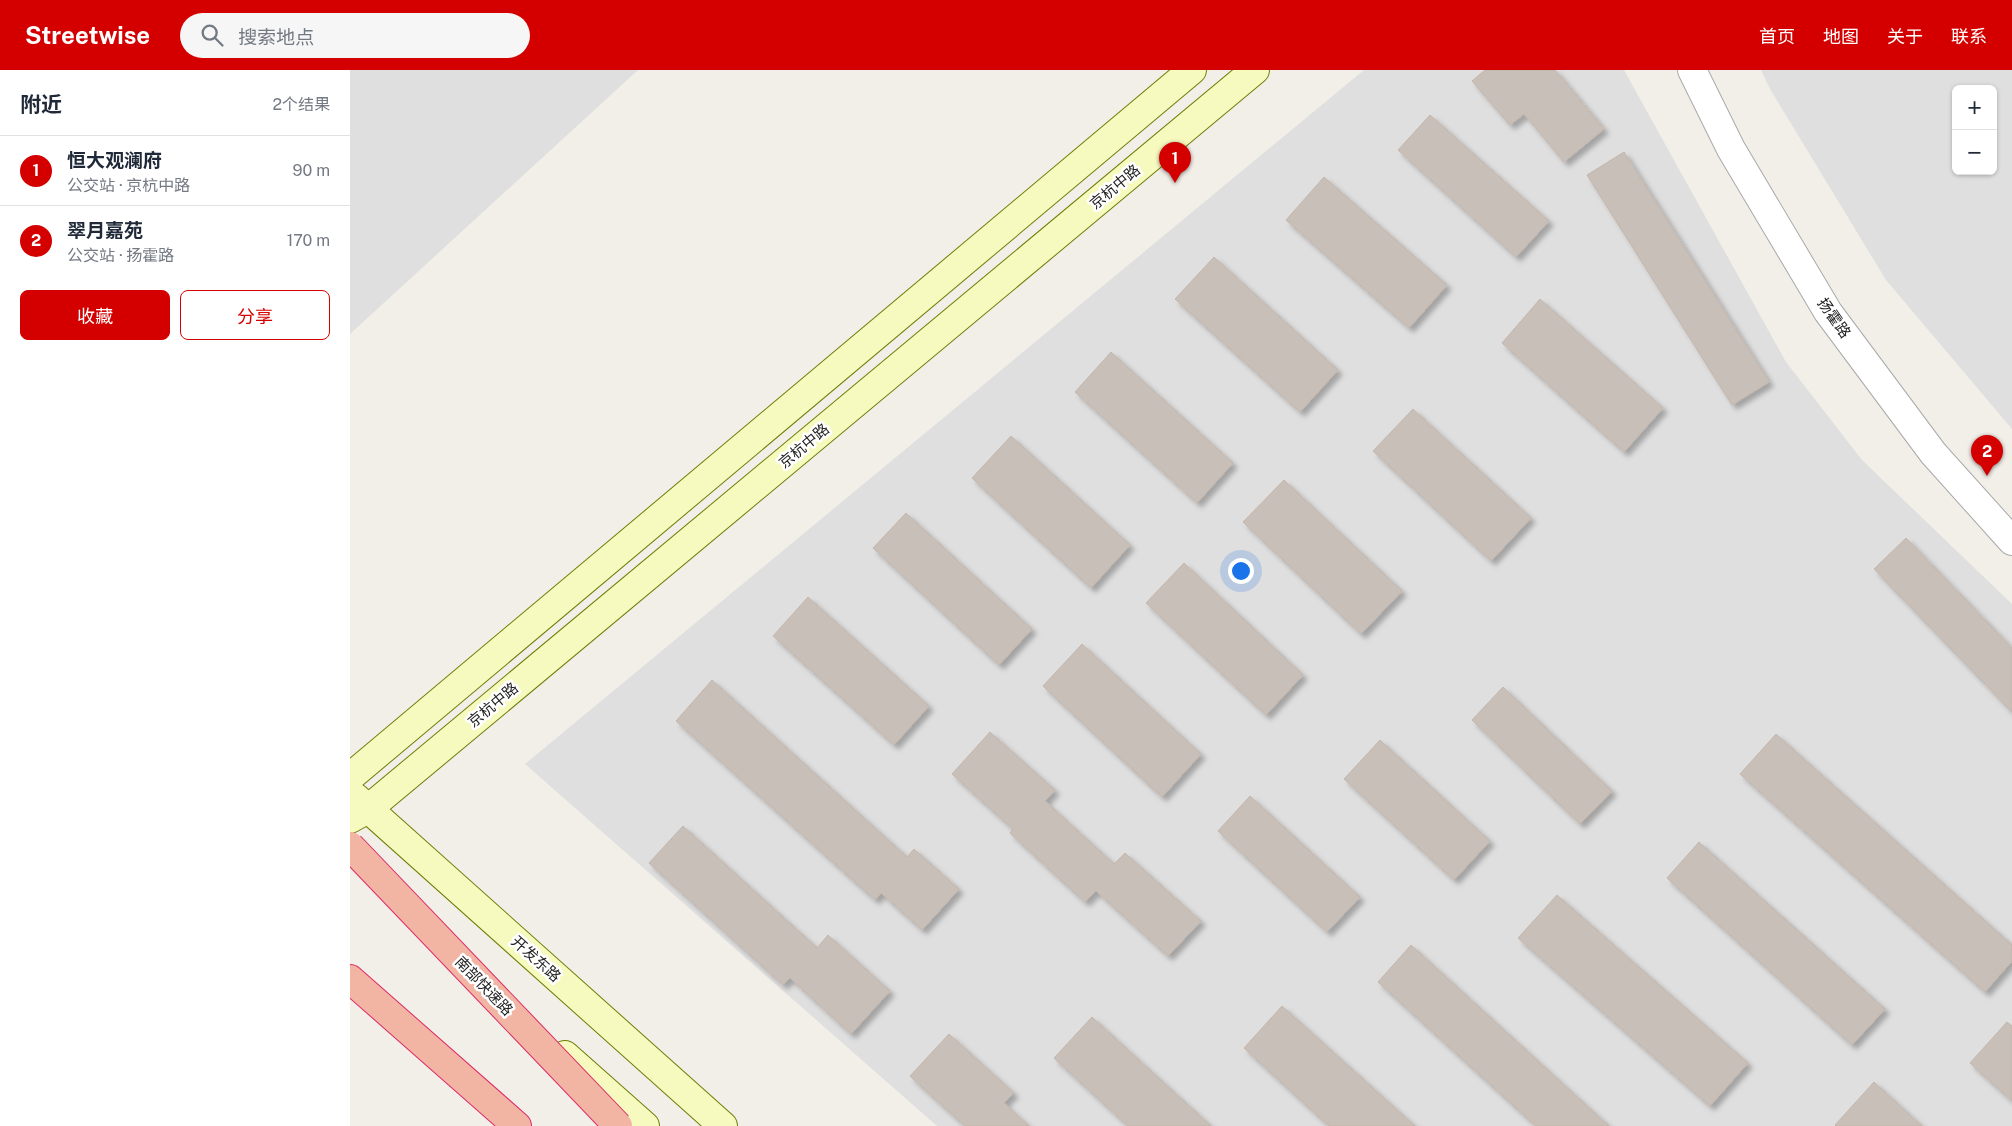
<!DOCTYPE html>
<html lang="zh">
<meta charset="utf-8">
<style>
:root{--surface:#fff;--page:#f6f6f7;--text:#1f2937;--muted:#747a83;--line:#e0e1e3;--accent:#d40000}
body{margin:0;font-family:"Public Sans","Noto Sans SC",sans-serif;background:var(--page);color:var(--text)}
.controls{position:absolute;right:15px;top:15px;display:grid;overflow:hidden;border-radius:8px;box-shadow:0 1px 4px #0004}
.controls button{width:45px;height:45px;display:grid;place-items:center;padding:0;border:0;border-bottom:1px solid var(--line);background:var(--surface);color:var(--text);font:25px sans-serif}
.you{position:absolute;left:890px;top:500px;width:18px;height:18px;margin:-12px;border:4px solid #fff;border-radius:50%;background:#1a73e8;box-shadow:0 0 0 8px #1a73e833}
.badge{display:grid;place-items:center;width:32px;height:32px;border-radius:50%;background:var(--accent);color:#fff;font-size:16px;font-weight:700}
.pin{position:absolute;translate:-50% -41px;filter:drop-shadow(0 1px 2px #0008)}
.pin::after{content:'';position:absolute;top:26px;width:18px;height:15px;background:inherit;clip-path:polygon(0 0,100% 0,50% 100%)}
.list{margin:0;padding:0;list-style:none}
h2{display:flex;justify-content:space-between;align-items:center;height:65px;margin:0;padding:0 20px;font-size:21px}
h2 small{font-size:16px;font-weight:400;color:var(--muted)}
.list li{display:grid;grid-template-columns:32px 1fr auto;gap:15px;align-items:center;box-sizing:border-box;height:70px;padding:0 20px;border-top:1px solid var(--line)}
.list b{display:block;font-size:19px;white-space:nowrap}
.list p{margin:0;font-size:16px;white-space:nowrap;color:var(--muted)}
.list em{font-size:16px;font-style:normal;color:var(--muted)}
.actions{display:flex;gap:10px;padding:15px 20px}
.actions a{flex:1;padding:11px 0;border:1px solid var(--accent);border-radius:8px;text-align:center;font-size:18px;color:var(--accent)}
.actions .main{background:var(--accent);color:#fff}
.icon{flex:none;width:28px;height:28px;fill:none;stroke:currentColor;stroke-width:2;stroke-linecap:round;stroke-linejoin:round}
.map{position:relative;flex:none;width:1662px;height:1056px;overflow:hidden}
header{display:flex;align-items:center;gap:30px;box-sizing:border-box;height:70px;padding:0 25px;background:var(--accent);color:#fff}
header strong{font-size:24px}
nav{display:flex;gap:28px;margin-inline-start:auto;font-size:18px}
.search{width:350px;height:45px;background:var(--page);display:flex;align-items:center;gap:12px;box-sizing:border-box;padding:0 18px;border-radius:28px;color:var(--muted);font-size:19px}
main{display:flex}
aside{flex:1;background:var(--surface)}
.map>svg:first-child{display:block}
.residential{fill:#e0dfdf;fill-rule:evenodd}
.building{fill:#c7bfb8;stroke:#c4b6ab;filter:url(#shadow)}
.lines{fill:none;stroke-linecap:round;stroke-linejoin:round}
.tertiary-casing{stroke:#a9a9a9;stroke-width:30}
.secondary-casing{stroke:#707d05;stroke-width:30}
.trunk-casing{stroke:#dc2a67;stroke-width:30}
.tertiary{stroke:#fff;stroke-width:28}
.secondary{stroke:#f7fabf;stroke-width:28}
.trunk{stroke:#f2b4a3;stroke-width:28}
.trunk-bridge-casing{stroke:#dc2a67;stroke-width:30;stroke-linecap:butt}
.trunk-bridge{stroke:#f2b4a3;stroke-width:28}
.labels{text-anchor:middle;stroke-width:5;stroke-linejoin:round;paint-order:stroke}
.street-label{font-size:15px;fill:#222;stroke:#fff}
</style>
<header>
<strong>Streetwise</strong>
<div class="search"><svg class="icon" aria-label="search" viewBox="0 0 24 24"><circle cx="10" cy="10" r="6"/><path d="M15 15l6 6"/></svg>搜索地点</div>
<nav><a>首页</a><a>地图</a><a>关于</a><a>联系</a></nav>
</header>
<main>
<aside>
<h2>附近<small>2个结果</small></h2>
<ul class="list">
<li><span class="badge">1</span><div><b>恒大观澜府</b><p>公交站 · 京杭中路</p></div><em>90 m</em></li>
<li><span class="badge">2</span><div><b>翠月嘉苑</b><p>公交站 · 扬霍路</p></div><em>170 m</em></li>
</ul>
<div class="actions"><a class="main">收藏</a><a>分享</a></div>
</aside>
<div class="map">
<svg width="1662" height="1056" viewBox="0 0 1662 1056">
<defs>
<filter id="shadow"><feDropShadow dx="4.5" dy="4.5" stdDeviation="2.5" flood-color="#0004"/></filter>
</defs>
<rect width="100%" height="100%" fill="#f2efe9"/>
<!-- residential -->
<g class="residential">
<path d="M0 0H288L0 264Z"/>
<path d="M1014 0H1274L1436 292 1512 390 1662 534V1056H587L175 694Z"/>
<path d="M1411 0H1662V359L1536 210 1420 19ZM1606 19H1643V101H1606Z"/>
</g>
<!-- building -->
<g class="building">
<path d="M1135 0H1205L1254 59 1214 92 1174 44 1160 55 1122 11Z"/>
<path d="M1080 45 1199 151 1166 187 1048 80Z"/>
<path d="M1274 82 1419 312 1382 335 1237 105Z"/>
<path d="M974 107 1097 215 1059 258 936 150Z"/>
<path d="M864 187 988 300 950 342 825 229Z"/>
<path d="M1190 229 1313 338 1274 382 1152 273Z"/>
<path d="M761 282 883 393 847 433 725 322Z"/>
<path d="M1063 339 1181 448 1141 491 1023 381Z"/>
<path d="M661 366 780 475 741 518 622 408Z"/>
<path d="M934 410 1052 521 1011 564 893 452Z"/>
<path d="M556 443 682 559 649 595 523 478Z"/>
<path d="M1556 468 1662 578V642L1524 499Z"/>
<path d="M834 493 953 605 916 645 796 533Z"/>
<path d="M458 527 579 636 544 675 423 566Z"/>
<path d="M732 574 851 684 812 727 693 616Z"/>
<path d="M362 610 557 787 564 779 609 819 572 860 531 823 525 830 326 651Z"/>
<path d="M1153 617 1262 721 1230 754 1122 650Z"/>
<path d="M640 662 705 720 695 731 764 794 775 783 851 851 818 886 746 821 735 832 660 763 663 759 602 704Z"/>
<path d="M1426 664 1662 875V891L1635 922 1390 704Z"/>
<path d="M1030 670 1140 771 1104 810 994 709Z"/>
<path d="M900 726 1010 827 977 862 868 761Z"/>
<path d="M333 756 467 878 478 865 540 921 501 964 440 908 433 915 299 793Z"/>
<path d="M1349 772 1535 939 1502 975 1317 808Z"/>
<path d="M1207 825 1398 993 1360 1036 1168 868Z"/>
<path d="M1061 875 1259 1056H1186L1028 912Z"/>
<path d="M932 936 1065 1056H979L894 978Z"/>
<path d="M742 947 861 1056H778L704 988Z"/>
<path d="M1657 952 1662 956V1031L1620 993Z"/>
<path d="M599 964 664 1023 654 1033 679 1056H615L560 1006Z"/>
<path d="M1524 1012 1572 1056H1486L1485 1055Z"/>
</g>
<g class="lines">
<!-- tertiary casing -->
<g class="tertiary-casing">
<path id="tertiary" d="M1342 0 1381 79 1478 242 1583 383 1662 471"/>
</g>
<!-- secondary casing -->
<g class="secondary-casing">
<g id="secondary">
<path d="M0 707 842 0"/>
<path d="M5 727 373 1056"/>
<path d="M0 749 18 739 905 0"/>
<path d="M215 985 295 1056"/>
</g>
</g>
<!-- trunk casing -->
<g class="trunk-casing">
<path id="trunk" d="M0 909 167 1056"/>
</g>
<!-- tertiary -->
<use href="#tertiary" class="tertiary"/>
<!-- secondary -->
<use href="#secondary" class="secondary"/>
<!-- trunk -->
<use href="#trunk" class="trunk"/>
<!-- trunk-bridge casing -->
<g class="trunk-bridge-casing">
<path id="trunk-bridge" d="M0 776 268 1056"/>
</g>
<!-- trunk-bridge -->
<use href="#trunk-bridge" class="trunk-bridge"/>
</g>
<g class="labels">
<!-- street labels -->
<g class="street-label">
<text transform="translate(765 117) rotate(-40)" y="5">京杭中路</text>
<text transform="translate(1484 248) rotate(55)" y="5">扬霍路</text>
<text transform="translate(454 376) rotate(-40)" y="5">京杭中路</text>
<text transform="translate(143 635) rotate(-40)" y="5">京杭中路</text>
<text transform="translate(186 889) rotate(42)" y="5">开发东路</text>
<text transform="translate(134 916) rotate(46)" y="5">南部快速路</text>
</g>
</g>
</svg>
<div class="controls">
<button>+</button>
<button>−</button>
</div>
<div class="you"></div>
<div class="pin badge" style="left:825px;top:113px">1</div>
<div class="pin badge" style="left:1637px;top:406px">2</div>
</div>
</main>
